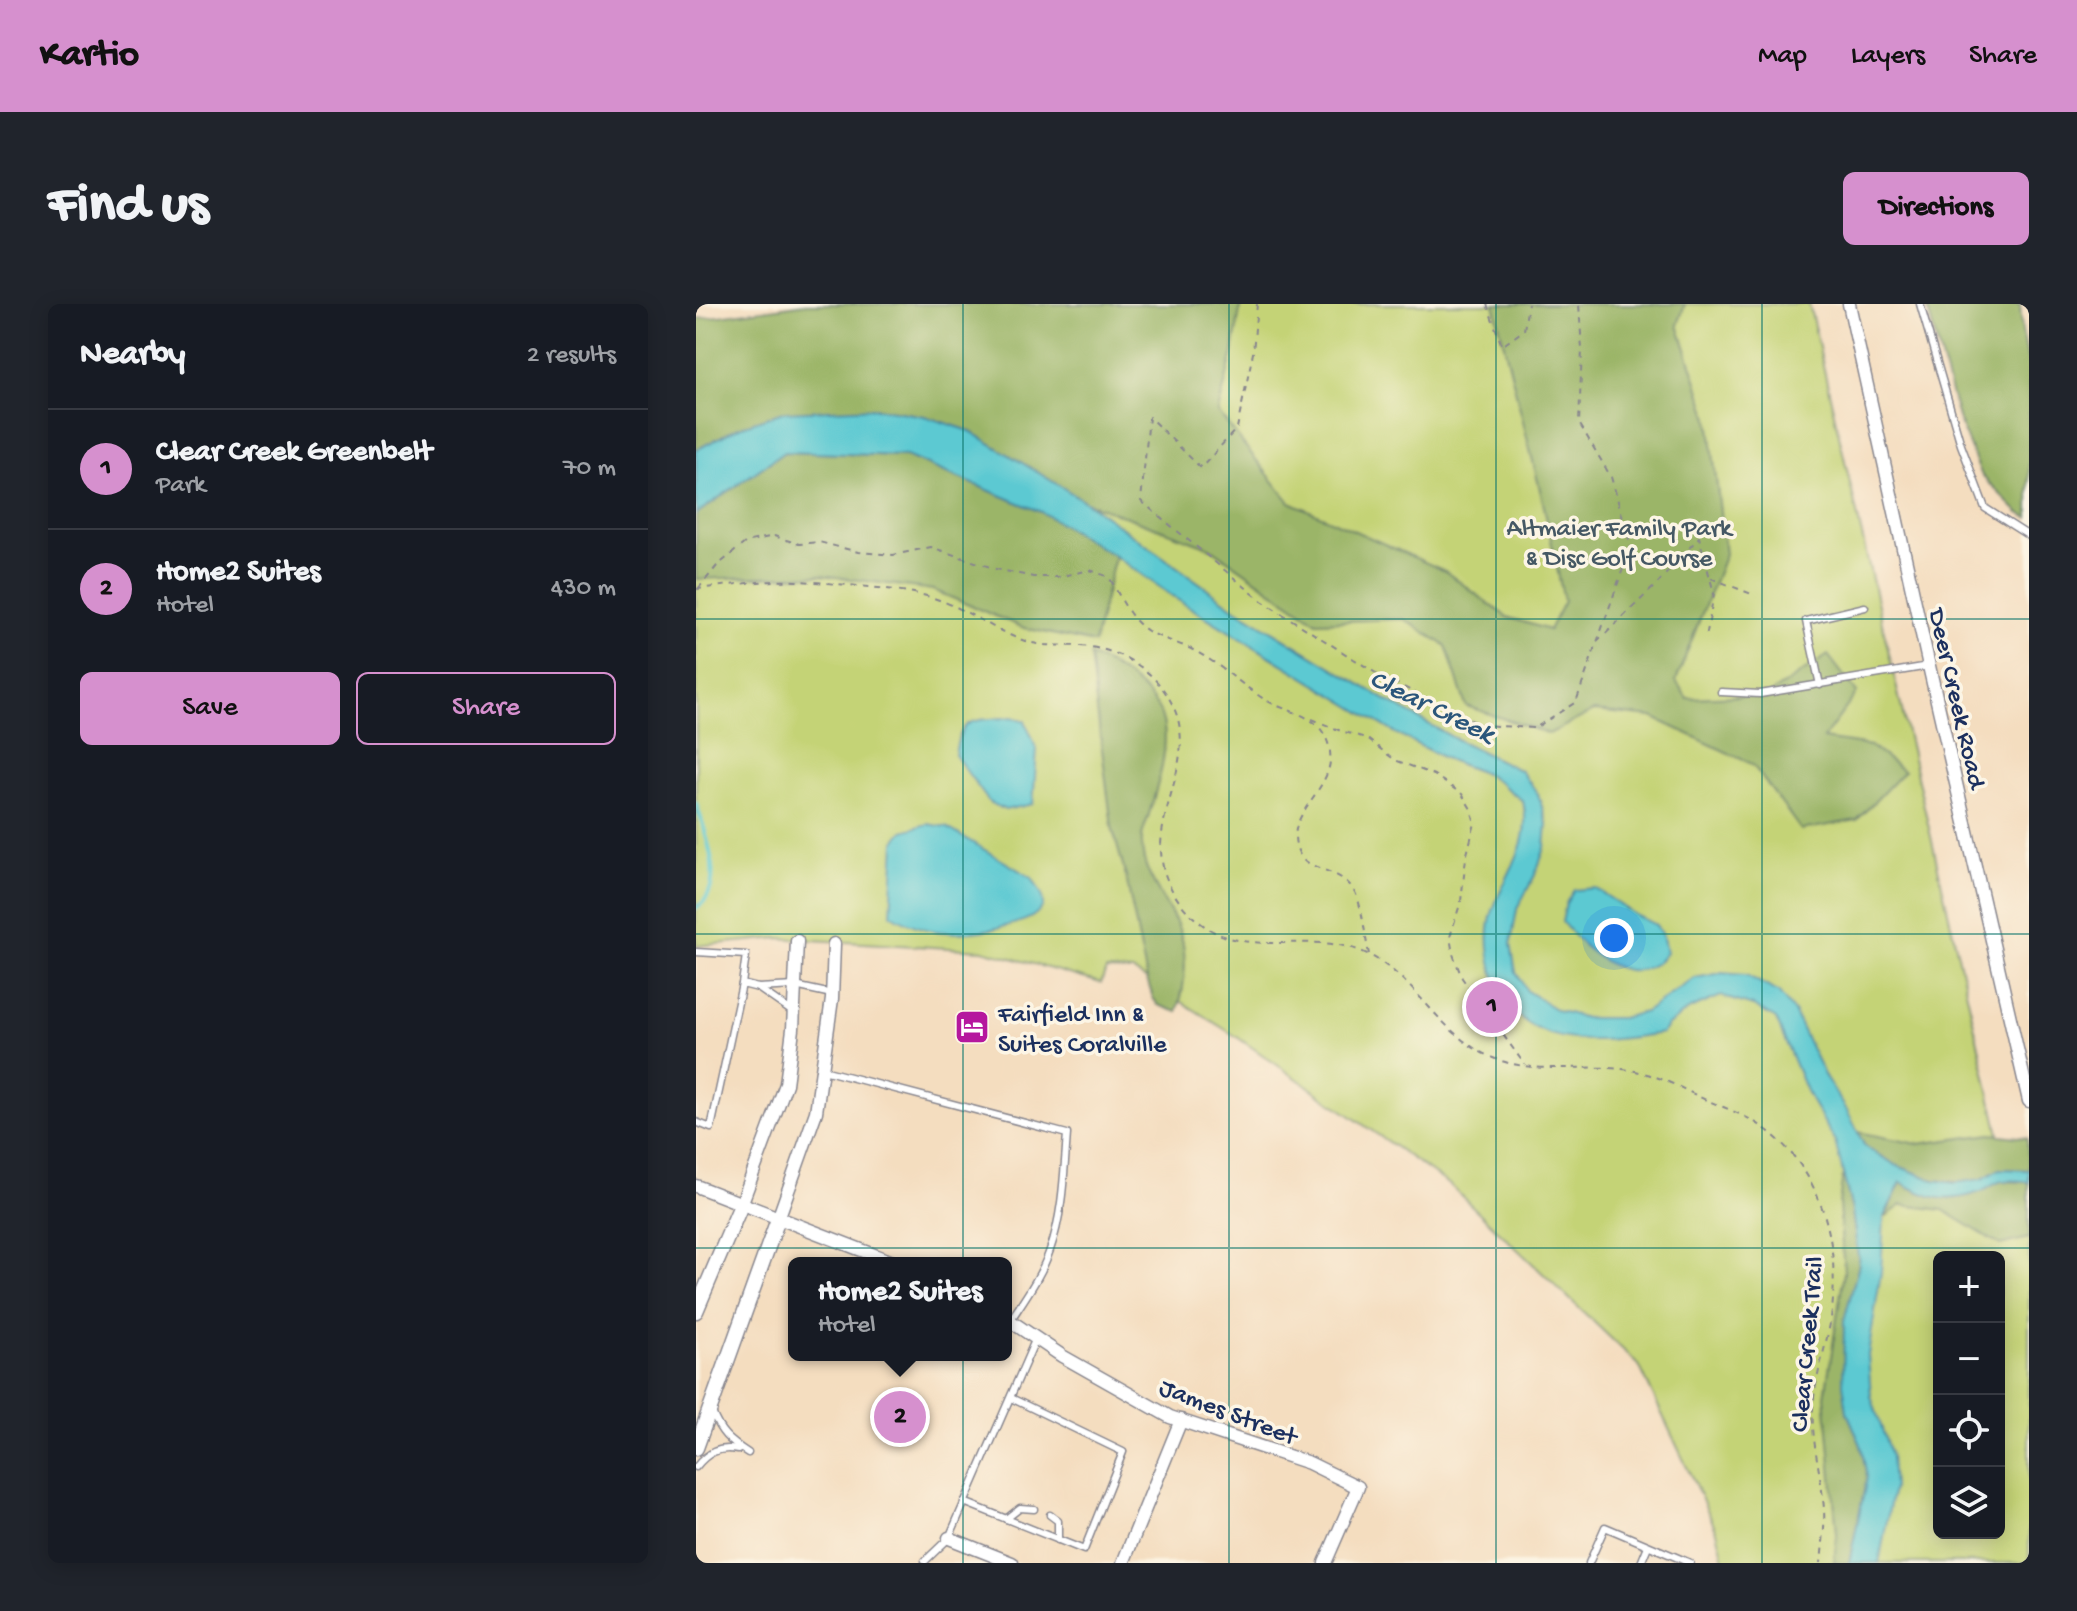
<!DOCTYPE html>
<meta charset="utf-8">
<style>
:root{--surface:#171b24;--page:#20242c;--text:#f1f3f6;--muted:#9ea1a6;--line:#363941;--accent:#d690ce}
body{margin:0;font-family:"Gochi Hand",sans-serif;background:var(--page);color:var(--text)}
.controls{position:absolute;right:24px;bottom:24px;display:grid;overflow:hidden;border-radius:12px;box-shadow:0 4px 20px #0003}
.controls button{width:72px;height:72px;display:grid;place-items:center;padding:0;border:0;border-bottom:2px solid var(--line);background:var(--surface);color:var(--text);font:40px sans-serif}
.you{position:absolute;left:918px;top:634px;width:28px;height:28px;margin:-20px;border:6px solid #fff;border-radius:50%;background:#1a73e8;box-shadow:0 0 0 12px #1a73e833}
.badge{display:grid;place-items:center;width:52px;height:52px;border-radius:50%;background:var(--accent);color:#111;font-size:26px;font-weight:700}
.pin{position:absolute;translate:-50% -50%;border:4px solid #fff;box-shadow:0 2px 8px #0006}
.popup{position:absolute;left:92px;top:953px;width:224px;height:104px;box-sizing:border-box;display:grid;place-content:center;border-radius:12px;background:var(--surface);filter:drop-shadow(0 2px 6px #0005);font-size:26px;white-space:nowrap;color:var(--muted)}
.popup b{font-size:30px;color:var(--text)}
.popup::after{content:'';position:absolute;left:50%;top:100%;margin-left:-16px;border:16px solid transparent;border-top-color:var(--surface)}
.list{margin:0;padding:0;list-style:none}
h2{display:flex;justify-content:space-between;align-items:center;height:104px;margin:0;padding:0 32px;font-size:34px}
h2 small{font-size:26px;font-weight:400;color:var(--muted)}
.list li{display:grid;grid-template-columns:52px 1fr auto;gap:24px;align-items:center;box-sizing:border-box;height:120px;padding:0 32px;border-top:2px solid var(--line)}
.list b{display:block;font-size:30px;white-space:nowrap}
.list p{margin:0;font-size:26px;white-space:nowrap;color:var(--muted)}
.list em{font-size:26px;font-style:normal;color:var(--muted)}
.actions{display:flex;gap:16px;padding:24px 32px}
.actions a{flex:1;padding:18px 0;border:2px solid var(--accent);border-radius:12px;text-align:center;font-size:28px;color:var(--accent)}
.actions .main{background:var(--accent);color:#111}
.icon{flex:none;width:44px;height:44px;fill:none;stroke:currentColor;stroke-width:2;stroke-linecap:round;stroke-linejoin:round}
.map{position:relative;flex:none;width:1333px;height:1259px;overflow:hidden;border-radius:12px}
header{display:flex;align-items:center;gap:48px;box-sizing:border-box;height:112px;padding:0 40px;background:var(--accent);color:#111}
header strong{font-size:38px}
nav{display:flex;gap:44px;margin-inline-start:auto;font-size:28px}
.intro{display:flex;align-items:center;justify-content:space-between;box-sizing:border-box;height:192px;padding:0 48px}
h1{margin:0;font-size:56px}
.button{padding:20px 36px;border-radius:12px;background:var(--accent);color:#111;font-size:28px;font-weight:700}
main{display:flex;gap:48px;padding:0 48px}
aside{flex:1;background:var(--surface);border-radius:12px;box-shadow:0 4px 20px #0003}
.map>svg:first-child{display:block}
.green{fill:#c4d376;stroke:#70816a;stroke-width:2;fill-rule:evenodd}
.forest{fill:#9bb567;stroke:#5b7262;stroke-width:2}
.water{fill:#5cc9d2;stroke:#3c7c98;stroke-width:2}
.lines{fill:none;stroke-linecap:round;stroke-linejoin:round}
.stream{stroke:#5cc9d2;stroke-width:4}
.service-casing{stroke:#88868e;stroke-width:9}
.minor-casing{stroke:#88868e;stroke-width:15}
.tertiary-casing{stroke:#88868e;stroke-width:17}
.path{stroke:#88868e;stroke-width:2;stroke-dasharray:6 6;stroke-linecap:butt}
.service{stroke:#fff;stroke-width:6}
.minor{stroke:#fff;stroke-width:12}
.tertiary{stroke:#fff;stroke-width:14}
.grid{fill:none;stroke:#0f766e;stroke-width:2;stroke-opacity:0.55}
.labels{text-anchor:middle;stroke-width:7;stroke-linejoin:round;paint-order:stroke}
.park-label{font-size:26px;fill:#455864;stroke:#fcf5e5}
.street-label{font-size:26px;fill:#1b2f5e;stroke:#fcf5e5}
.poi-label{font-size:26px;fill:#1b2f5e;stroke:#fcf5e5;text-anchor:start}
.water-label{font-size:28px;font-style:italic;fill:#2b567b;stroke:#fcf5e5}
</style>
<header>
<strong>Kartio</strong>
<nav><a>Map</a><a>Layers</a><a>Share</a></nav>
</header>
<div class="intro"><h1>Find us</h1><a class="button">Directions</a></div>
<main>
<aside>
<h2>Nearby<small>2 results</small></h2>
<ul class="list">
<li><span class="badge">1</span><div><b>Clear Creek Greenbelt</b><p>Park</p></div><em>70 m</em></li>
<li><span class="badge">2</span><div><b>Home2 Suites</b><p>Hotel</p></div><em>430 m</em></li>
</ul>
<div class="actions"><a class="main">Save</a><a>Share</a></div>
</aside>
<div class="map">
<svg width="1333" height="1259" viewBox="0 0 1333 1259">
<rect width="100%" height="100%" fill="#fcf5e5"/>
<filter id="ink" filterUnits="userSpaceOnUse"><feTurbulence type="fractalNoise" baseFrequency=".0125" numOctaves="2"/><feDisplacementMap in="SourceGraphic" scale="16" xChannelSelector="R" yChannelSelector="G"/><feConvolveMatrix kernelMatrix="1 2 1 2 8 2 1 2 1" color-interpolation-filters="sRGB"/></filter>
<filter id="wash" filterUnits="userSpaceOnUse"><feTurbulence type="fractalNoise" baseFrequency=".006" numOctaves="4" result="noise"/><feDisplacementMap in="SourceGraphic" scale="32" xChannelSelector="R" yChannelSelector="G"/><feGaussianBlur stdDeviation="1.8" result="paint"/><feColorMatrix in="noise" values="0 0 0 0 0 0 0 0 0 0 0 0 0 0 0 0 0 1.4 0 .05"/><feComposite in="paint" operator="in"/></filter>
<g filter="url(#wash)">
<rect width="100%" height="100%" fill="#f4ddbf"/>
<!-- green -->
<path class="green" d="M341 0H1113L1327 935 1333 934V1259H1029L1021 1227 943 1061 754 881 541 733 437 667 410 666 405 679 287 646 82 634 0 642V200L72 139 204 141 418 259 419 252 482 296 701 430 750 455 793 471 827 497 831 520 851 519 842 490 825 467 758 434 693 398 540 305 390 198 429 212ZM1243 953H1303V1229H1243Z"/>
<!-- forest -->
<g class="forest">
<path d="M110 0H545L537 48 522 108 594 198 749 267 811 313 853 326 868 297 847 198 798 0H989L982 21 1013 114 1029 250 980 377 991 394 1072 391 1132 351 1161 389 1127 435 1174 442 1208 467 1161 516 1105 526 1056 460 956 413 898 407 853 430 770 402 750 342 708 315 621 318 513 243 390 198 274 127 228 112 180 104 43 123 0 146V15Z"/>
<path d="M1230 0H1324L1326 27 1333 61V214L1323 209 1286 172 1263 117Z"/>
<path d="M88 148 210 152 345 208 419 252 398 339 328 324 237 286 125 271 0 275V210Z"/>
<path d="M394 352C418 360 459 388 466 414 475 443 461 483 453 510 451 518 446 527 446 534 444 567 466 591 480 618 493 644 490 681 481 708L462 701 457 694 451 675 430 573 416 523Z"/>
<path d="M1161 828 1222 840 1295 830 1331 834 1333 866 1304 865 1286 875 1272 879 1238 876 1202 862 1169 843Z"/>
<path d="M1147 868 1156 906 1163 960 1148 1017 1151 1108 1165 1141 1171 1173 1153 1259H1138L1141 1230 1129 1092 1148 968 1143 900Z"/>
<path d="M1303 877 1333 878V934L1304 941 1247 906 1206 901 1189 913 1205 878C1239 901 1269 899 1303 877Z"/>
</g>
<!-- water -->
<g class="water">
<path d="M180 104 228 112 274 127 390 198 540 305 693 398 758 434 825 467 842 490 851 520 849 544 839 571 821 605 815 640 820 668 831 687 861 706 889 714H925L949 708 999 674 1025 669 1050 671 1082 688 1098 708 1130 775 1151 806 1169 843 1202 862 1238 876 1259 879 1286 875 1304 865 1333 866V878C1325 877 1315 876 1307 877 1298 878 1292 886 1284 888 1252 900 1233 895 1205 878L1188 913 1185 968 1172 1051 1175 1092 1195 1152 1197 1184 1183 1259H1153L1171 1173 1165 1141 1151 1108 1147 1080 1148 1017 1163 960 1156 906 1139 837 1110 787 1080 715 1057 702 1025 692 994 705 972 721 966 729C898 740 820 749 797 667 792 647 790 626 797 606 810 568 837 540 827 497L793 471 750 455 701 430 482 296 419 252 345 208 210 152 88 148 0 210V146L43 123 87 108Z"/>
<path d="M316 413 329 417 341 445 337 500 309 506 293 498 259 451C265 409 279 418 316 413Z"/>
<path d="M231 520 250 523 336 574 346 591 347 602C337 616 327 617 310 622 270 632 232 633 195 610L199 537 207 527Z"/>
<path d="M899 584 939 611 960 621 967 633 970 649C937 691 889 647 866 618L870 599 878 586Z"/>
</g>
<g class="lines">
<!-- stream -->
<path class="stream" d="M0 499C9 527 32 585 0 604"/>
</g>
</g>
<g filter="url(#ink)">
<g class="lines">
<!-- service casing -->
<g class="service-casing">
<g id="service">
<path d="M1224 0 1265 141 1289 204 1333 232"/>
<path d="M1124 381 1110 317 1169 303"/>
<path d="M1025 388 1064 390 1233 362"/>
<path d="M0 648 50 651 46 680"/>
<path d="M62 684 98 709"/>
<path d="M127 766 371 830C368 868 367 910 354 946 345 972 329 994 314 1017"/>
<path d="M0 818 15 824 46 680 62 684 99 682 136 690"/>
<path d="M16 1108C24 1129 33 1137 52 1149"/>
<path d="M0 1163C11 1149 23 1142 42 1146"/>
<path d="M268 1198 388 1246 427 1148 315 1094"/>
<path d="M354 1211 362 1217V1236"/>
<path d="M310 1215 324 1204 338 1205"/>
<path d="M229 1257 253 1234 340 1034"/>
<path d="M893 1259 909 1223 994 1259"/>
<path d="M945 1259 952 1242"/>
</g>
</g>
<!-- minor casing -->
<g class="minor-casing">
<g id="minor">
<path d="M1153 0 1233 362 1333 797"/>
<path d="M0 882 199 959"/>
<path d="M45 901 90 780 97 725 101 637"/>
<path d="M82 915 120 808 136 695 138 640"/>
<path d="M310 1014 366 1052 474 1113 613 1159 662 1183 629 1259"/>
<path d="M253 1234 316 1259"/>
<path d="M427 1259 485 1116"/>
</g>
</g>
<!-- tertiary casing -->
<g class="tertiary-casing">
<g id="tertiary">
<path d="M0 1007 45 901"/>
<path d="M0 1144 82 915"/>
</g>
</g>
<!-- path -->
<g class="path">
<path d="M561 0 557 49 541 124 505 164 453 113 445 197 566 297 683 371 785 421 839 424 880 398 935 242 915 173 883 119 886 45 883 0"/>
<path d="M791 0 806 42 828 26 832 0"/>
<path d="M1015 274 1058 291"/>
<path d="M0 285C33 282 67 275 101 277 125 278 150 281 174 283 198 286 223 288 246 297 275 308 299 327 329 337 347 343 364 341 383 342 424 344 461 366 478 404 503 461 449 515 470 573 478 594 492 611 510 623 554 653 614 628 662 646 718 667 741 731 797 754 847 774 900 755 951 770 971 776 991 787 1010 796 1030 804 1051 812 1068 824 1128 868 1145 944 1135 1014 1130 1044 1119 1073 1117 1104 1115 1135 1124 1165 1127 1195 1130 1217 1127 1237 1125 1259"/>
<path d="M2 285 21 262 50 238 78 232 103 240 123 238 162 248 197 251 235 243 300 265 337 273H362L394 266 413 273C425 293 432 314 452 327 466 335 483 339 497 346 523 359 544 380 568 395 588 408 617 408 629 432 654 481 582 506 603 549 611 567 643 564 657 585 666 597 669 634 673 650"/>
<path d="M901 338 961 280 1003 233 1018 289 1010 334"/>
<path d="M616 415 645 427 670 434 699 456 738 471 766 490 775 505 779 519 770 554 765 597 754 633 757 650 766 674 829 761"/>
</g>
<!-- service -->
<use href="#service" class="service"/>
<!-- minor -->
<use href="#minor" class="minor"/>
<!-- tertiary -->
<use href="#tertiary" class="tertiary"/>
</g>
</g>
<!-- grid -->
<path class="grid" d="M267 0V1259M533 0V1259M800 0V1259M1066 0V1259M0 315H1333M0 630H1333M0 944H1333"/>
<!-- icons -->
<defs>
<g id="hotel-square" transform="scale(1.8)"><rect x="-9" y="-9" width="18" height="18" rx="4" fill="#b5179e" stroke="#fcf5e5"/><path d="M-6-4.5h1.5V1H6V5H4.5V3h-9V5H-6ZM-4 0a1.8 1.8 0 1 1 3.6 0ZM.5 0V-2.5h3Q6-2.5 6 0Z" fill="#fff"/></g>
</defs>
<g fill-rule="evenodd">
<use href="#hotel-square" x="276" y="723"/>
</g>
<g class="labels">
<!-- park labels -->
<g class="park-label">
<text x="923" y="231">Altmaier Family Park<tspan x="923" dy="30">&amp; Disc Golf Course</tspan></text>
</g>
<!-- street labels -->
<g class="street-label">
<text transform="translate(1263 394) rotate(77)" y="9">Deer Creek Road</text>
<text transform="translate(1109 1040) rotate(-85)" y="9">Clear Creek Trail</text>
<text transform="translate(533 1106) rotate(21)" y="9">James Street</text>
</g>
<!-- poi labels -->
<g class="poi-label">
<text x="302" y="717">Fairfield Inn &amp;<tspan x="302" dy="30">Suites Coralville</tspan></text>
</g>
<!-- water labels -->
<g class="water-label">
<text transform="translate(737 400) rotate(26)" y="10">Clear Creek</text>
</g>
</g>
</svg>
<div class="controls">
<button>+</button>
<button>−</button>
<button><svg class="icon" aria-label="locate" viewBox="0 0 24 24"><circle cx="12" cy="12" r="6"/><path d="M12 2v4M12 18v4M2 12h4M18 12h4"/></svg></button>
<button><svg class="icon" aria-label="layers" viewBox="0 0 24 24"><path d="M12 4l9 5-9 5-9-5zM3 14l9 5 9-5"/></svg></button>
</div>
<div class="you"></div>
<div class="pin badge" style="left:796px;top:703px">1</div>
<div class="pin badge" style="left:204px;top:1113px">2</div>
<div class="popup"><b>Home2 Suites</b>Hotel</div>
</div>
</main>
